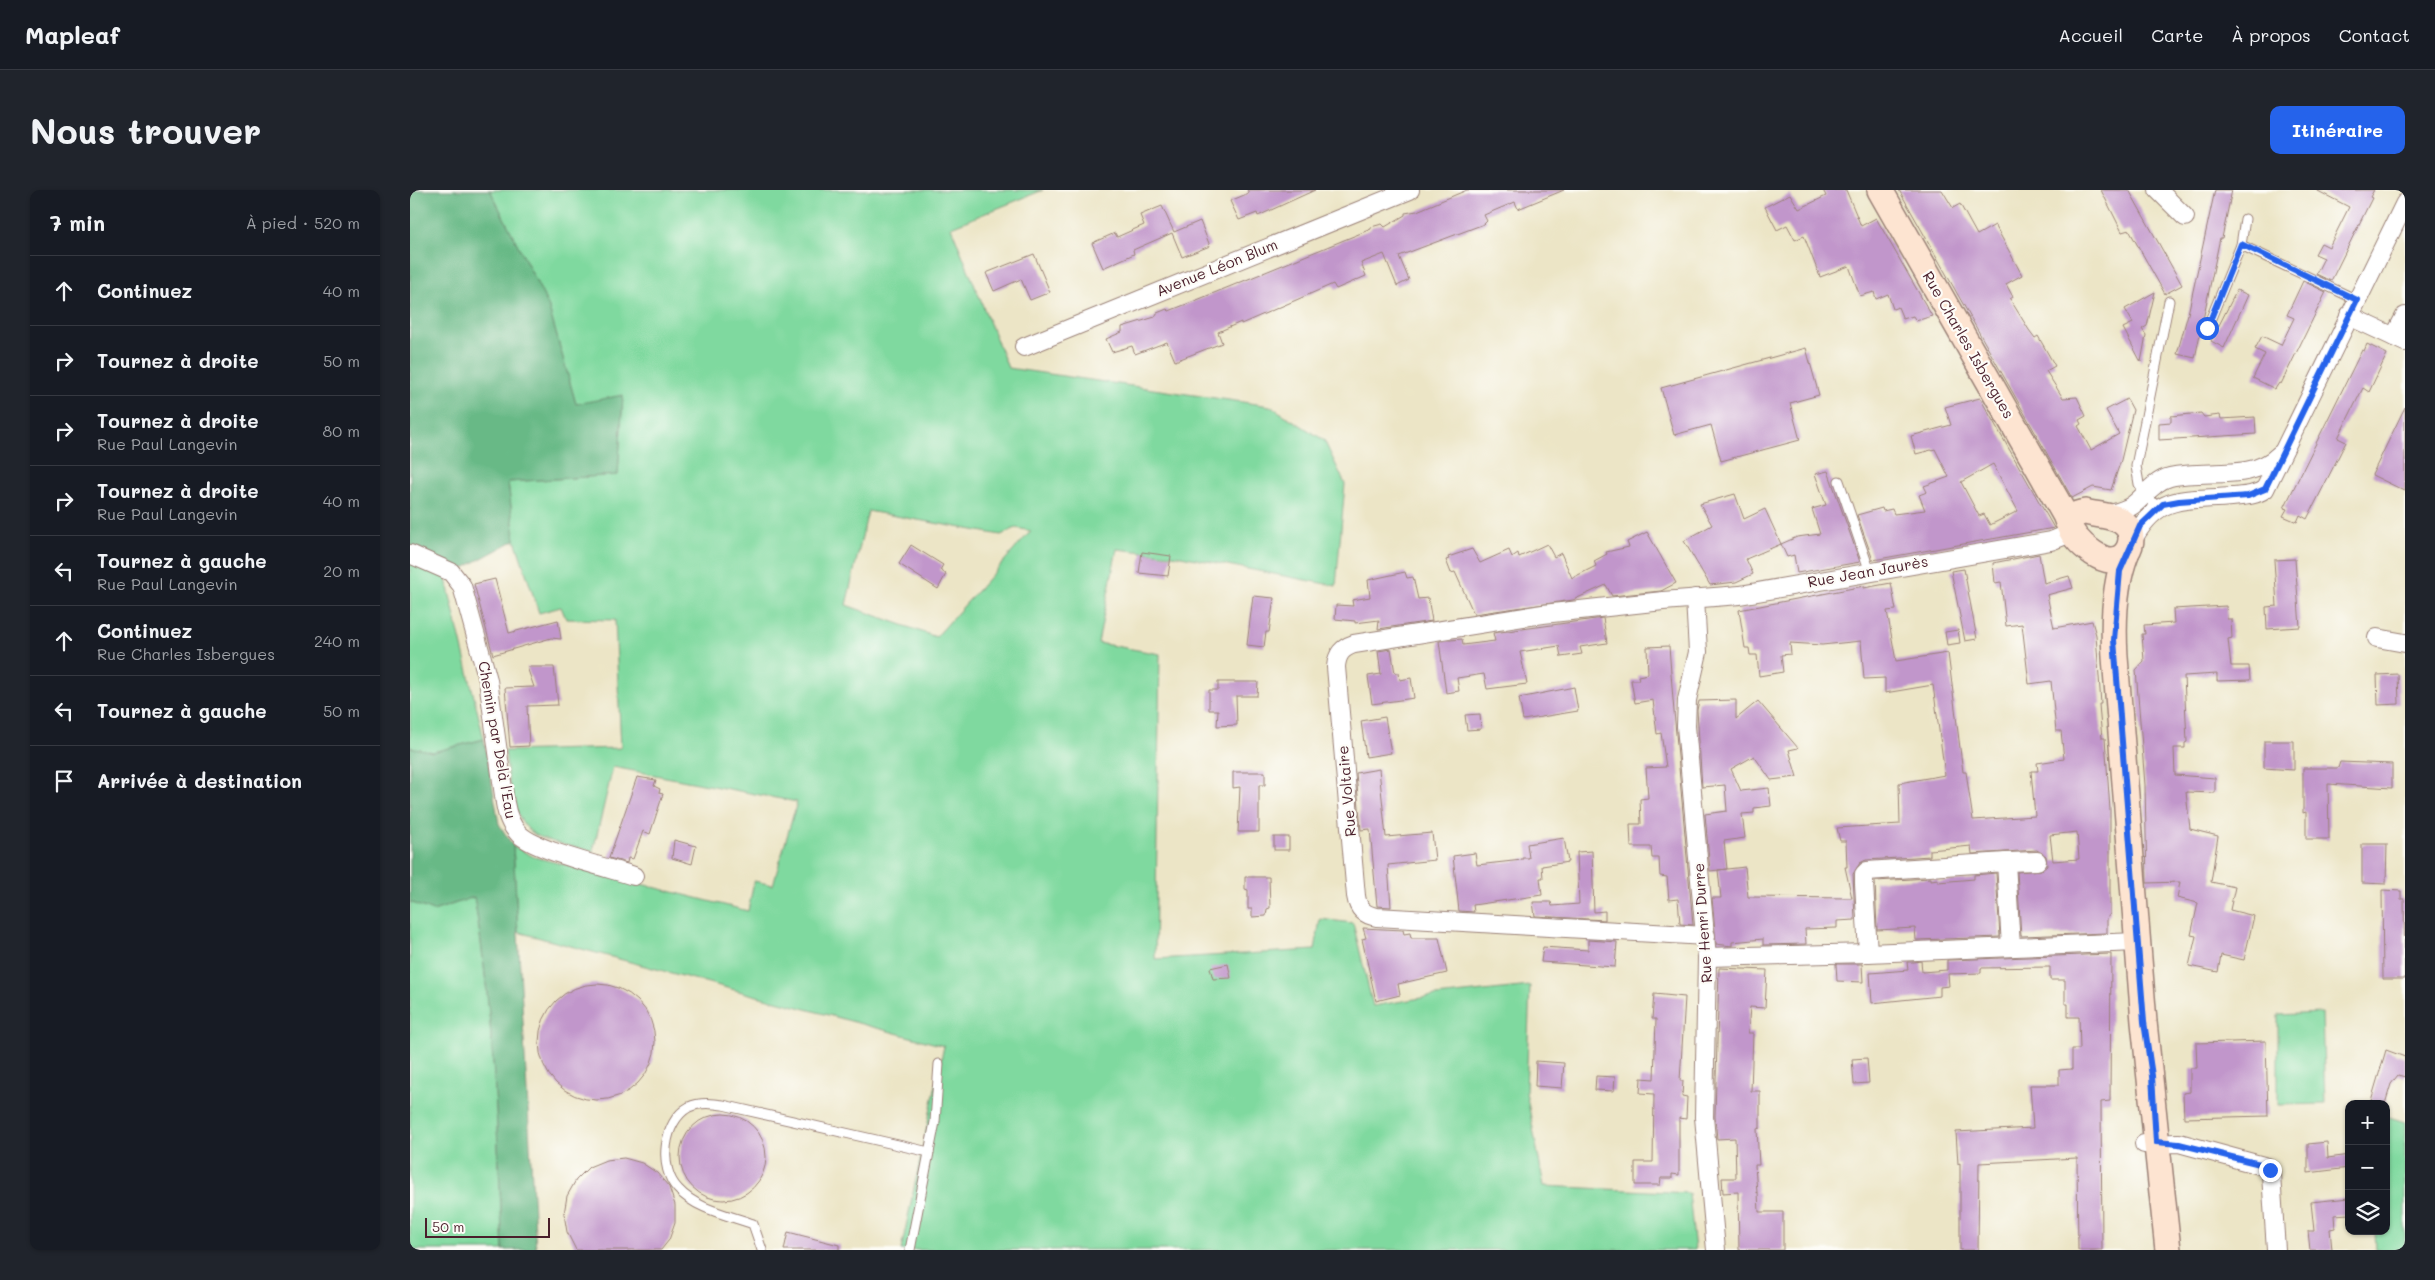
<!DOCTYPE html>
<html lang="fr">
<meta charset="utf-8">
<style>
:root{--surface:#171b24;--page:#20242c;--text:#f1f3f6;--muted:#9ea1a6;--line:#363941;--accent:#2563eb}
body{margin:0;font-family:Mali,sans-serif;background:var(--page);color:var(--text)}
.controls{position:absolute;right:15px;bottom:15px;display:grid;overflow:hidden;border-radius:10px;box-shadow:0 1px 4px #0004}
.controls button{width:45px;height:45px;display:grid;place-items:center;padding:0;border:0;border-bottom:1px solid var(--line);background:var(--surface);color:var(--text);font:25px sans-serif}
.scale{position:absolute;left:15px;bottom:12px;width:125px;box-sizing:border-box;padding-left:5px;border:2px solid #4a1f2b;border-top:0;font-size:14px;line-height:18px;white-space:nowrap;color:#4a1f2b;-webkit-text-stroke:4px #fdfcf7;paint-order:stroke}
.stop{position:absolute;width:15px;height:15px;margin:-11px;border:4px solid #2563eb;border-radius:50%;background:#fff}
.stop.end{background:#2563eb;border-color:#fff;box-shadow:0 1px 5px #0008}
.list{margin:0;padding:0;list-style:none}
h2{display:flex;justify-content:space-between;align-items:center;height:65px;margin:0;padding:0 20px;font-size:21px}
h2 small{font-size:16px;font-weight:400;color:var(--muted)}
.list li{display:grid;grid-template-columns:32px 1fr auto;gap:15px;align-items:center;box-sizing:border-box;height:70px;padding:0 20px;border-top:1px solid var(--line)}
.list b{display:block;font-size:19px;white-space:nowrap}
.list p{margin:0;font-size:16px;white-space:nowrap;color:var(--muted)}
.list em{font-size:16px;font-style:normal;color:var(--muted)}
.icon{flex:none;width:28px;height:28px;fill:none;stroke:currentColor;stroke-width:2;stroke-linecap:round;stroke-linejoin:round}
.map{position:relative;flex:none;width:1995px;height:1060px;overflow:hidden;border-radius:10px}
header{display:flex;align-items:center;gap:30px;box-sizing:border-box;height:70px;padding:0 25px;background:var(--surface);border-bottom:1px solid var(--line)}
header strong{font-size:24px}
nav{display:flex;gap:28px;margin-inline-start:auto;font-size:18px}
.intro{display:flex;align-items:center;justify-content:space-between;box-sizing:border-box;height:120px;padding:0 30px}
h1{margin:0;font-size:35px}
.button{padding:12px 22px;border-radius:10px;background:var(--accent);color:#fff;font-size:18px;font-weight:700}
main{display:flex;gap:30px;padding:0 30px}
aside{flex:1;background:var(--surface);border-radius:10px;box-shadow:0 1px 4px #0004}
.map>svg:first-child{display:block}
.green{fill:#7fd99f;stroke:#647c65;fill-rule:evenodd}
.forest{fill:#67b986;stroke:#586c58}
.building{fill:#c196cb;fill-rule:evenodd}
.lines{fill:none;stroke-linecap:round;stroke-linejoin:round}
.service-casing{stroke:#9b8278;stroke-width:11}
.minor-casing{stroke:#9b8278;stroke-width:20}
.secondary-casing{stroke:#9b8278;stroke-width:28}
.service{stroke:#fff;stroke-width:9}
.minor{stroke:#fff;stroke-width:18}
.secondary{stroke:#fde4d1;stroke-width:25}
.route{stroke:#2563eb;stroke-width:6}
.labels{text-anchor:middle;stroke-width:4.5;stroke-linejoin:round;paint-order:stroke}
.street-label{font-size:15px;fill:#4a1f2b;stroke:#fdfcf7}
</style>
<header>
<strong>Mapleaf</strong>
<nav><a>Accueil</a><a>Carte</a><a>À propos</a><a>Contact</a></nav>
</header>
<div class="intro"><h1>Nous trouver</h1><a class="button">Itinéraire</a></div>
<main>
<aside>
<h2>7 min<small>À pied · 520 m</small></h2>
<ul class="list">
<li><svg class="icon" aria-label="ahead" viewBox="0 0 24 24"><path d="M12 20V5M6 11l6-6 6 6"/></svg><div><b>Continuez</b></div><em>40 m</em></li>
<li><svg class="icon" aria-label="right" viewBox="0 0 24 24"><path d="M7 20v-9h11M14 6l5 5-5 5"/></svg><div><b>Tournez à droite</b></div><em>50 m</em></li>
<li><svg class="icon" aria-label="right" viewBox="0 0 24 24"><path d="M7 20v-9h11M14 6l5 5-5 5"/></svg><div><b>Tournez à droite</b><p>Rue Paul Langevin</p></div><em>80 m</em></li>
<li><svg class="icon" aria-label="right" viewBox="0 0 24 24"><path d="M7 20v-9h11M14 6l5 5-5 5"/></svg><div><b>Tournez à droite</b><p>Rue Paul Langevin</p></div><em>40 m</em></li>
<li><svg class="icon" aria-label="left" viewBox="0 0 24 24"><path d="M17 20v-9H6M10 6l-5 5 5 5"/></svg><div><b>Tournez à gauche</b><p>Rue Paul Langevin</p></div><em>20 m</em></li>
<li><svg class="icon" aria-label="ahead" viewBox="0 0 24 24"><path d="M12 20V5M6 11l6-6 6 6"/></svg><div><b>Continuez</b><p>Rue Charles Isbergues</p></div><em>240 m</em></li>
<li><svg class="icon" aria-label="left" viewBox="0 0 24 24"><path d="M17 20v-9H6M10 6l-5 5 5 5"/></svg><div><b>Tournez à gauche</b></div><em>50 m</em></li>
<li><svg class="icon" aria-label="arrive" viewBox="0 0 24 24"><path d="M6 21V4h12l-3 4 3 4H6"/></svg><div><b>Arrivée à destination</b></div></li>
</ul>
</aside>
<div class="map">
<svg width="1995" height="1060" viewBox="0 0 1995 1060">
<rect width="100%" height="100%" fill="#fdfcf7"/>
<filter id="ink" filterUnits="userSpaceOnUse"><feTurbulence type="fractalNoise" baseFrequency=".02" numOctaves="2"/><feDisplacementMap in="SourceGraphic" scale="10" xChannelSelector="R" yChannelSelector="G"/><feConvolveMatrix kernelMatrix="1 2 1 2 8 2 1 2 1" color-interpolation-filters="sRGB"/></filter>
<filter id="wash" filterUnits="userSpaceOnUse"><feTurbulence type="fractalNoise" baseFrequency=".0096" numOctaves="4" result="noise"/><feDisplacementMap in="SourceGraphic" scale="20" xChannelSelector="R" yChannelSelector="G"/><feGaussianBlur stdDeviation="1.12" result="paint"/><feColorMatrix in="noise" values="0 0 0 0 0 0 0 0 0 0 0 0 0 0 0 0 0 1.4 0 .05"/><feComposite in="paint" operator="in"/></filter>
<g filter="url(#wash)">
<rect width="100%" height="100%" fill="#ece5c6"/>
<!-- green -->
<g class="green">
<path d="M80 0H633L541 37 598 178 860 216 914 250 935 294 926 396 771 366 707 359 688 453 750 464 745 769 905 760 910 729 943 733 963 816 1017 807 1120 796 1116 902 1134 996 1279 1003 1285 1060H491L534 856 108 742 103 656 124 667 338 721 344 691 363 695 387 612 203 577 183 661C165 657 146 654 130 647 101 636 98 587 95 561L211 558 205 430 156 429 151 417 129 423 105 350 98 292 208 285 213 206 166 214 138 115ZM458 321 591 345 606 338 621 341 526 447 436 415Z"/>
<path d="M0 354 52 379 36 389 74 549 23 562 0 557Z"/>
<path d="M64 707C84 823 87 942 93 1060H0V712L23 721Z"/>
<path d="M1912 823 1915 914 1868 915V825Z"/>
<path d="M1976 926 1995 932V1060H1966L1965 1041H1976Z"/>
</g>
<!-- forest -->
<g class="forest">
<path d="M0 0H80L138 115 166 214 213 205 208 285 98 292 105 350 52 379 0 354Z"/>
<path d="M74 549 89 634 103 656 126 1060H93C87 942 84 823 64 707L23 721 0 712V557L23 562Z"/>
</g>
<g id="blocks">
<!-- building -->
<g class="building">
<path d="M837 0H905L848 26 847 23 829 30 820 11 839 3Z"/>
<path d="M1057 0H1154L1108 19 1105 12 1074 25 1077 31 1074 34 989 66 999 90 987 96 974 64 951 73 956 86 926 99 923 94 831 134V132L808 142 812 153 765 171 757 152 725 164 722 156 702 162 696 149 712 142V137L745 127 747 123 757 119 759 121 782 112 961 39V37L972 34 975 37 995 25V23L1007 21Z"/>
<path d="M1413 0H1436L1451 36 1466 28 1522 126 1506 131 1503 126 1493 129 1488 117 1483 119 1478 104 1466 109 1464 102 1450 106 1439 76 1410 87 1394 46 1385 50 1377 35 1367 40 1355 17 1380 4 1389 19 1416 6Z"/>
<path d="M1489 0H1532L1543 18 1550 14 1567 45 1585 35 1612 85 1596 94 1603 107 1600 109 1619 140 1625 148 1628 146 1645 176 1636 181 1653 208 1667 207 1676 226 1669 230 1671 234 1668 236 1681 260 1709 244 1696 220 1717 209 1723 220 1711 270 1701 300 1683 297 1662 308Z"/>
<path d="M1691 0H1719L1772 95 1755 104 1719 40 1712 42Z"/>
<path d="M1805 0H1822L1812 48H1810L1785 168 1767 164 1778 124Z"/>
<path d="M1906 0H1964L1960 7 1962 8 1921 91 1906 84 1914 68 1905 64 1911 53 1919 57 1939 17Z"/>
<path d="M752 16 764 42 790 31 800 56 772 67 762 43 723 60 724 64 693 78 682 53 705 43 707 47 734 35 730 25Z"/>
<path d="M624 64 640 102 620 110 611 89 584 101 576 83Z"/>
<path d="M1893 91 1916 102 1871 194 1869 193 1865 199 1843 188 1855 164 1845 159 1852 146 1871 155 1884 128 1877 125Z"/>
<path d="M1827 100 1838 105 1814 158 1801 151Z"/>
<path d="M1745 102 1737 136 1732 139 1736 145 1731 172 1713 138 1723 133 1715 119Z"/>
<path d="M1957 154 1977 164 1959 202 1953 198 1928 248 1936 252 1897 329 1890 325 1887 332 1873 326 1877 319 1874 318 1952 160 1954 161Z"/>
<path d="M1396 158 1409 205 1380 213 1390 250 1311 271 1301 235 1264 245 1251 198Z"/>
<path d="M1570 208 1644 338 1463 370 1447 325 1472 318 1473 321 1482 319 1484 324 1515 320 1509 305 1517 302 1514 296 1539 287 1525 259 1506 264 1501 246 1541 235 1535 217ZM1583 274 1608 321 1580 335 1574 324 1569 326 1551 292Z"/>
<path d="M1995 217V301L1962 285Z"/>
<path d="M1791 223 1794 227 1810 225 1811 229 1845 227 1846 244 1749 250V233L1761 232V226Z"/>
<path d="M1418 281 1450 372 1387 383 1384 365 1377 367 1371 354 1387 347 1410 344 1402 319 1416 315 1405 284Z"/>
<path d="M1325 304 1334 329 1355 319 1371 354 1336 369 1343 384 1326 392 1300 395 1274 351 1302 335 1290 314Z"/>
<path d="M1237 342 1266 393 1251 401 1202 406 1196 395 1163 410 1064 424 1045 382 1041 383 1036 370 1039 369 1038 367 1062 359 1070 373 1099 360 1102 367 1108 363 1109 367 1137 354 1144 367 1151 363 1162 388 1186 376 1184 371 1197 364 1196 362 1219 357 1217 352Z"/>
<path d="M501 355 533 375 530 380 536 384 528 399 489 374Z"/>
<path d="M732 362 761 366 758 386 729 383Z"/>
<path d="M1629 364 1634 393 1659 386 1663 398 1637 405 1644 438 1682 431 1686 445 1691 514H1689L1690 527 1692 548H1695L1700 620V724L1697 728V743L1611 746 1607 682 1632 680 1637 676 1636 666 1627 660 1562 664 1561 656 1520 660V666L1456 670 1450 673 1443 684 1445 730 1427 731V738L1395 739 1396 754 1353 755V749L1322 752V756L1306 754 1302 708H1311L1308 680 1335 677 1338 707 1442 708 1435 677H1437L1436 651H1430L1427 638 1490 634 1489 593 1535 585 1523 495 1475 503V488L1454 489 1451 451 1412 455 1380 453 1381 464 1371 465 1373 482 1349 486 1347 465H1340L1339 458H1335L1329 420 1454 396V398L1481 393 1486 420 1477 421 1486 471 1538 463 1553 582H1556L1563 630 1625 626 1621 581H1628L1627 573 1654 569 1651 541H1646L1641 491 1619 494 1612 434 1596 436 1591 392 1585 393 1583 373ZM1667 642 1669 669 1643 671 1640 645Z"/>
<path d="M1885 369 1890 437 1857 439 1856 417 1867 416 1864 370Z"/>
<path d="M1554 379 1567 449 1555 451 1541 381Z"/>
<path d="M995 382 997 388 1003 387 1008 409 1018 408 1022 431 968 439 969 430 945 433V431L925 429 926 415 943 416 942 410 960 407 958 390Z"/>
<path d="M85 389 99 443 148 430 151 449 141 448 83 465 64 394Z"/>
<path d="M843 406 864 408 859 442H856L854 457 837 455Z"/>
<path d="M1816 416 1817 429H1821L1822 448 1818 449 1821 476H1839L1840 490 1807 491V484L1774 486 1777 552 1775 553V558H1764L1765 585 1805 588V603L1776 602 1780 639 1808 646 1801 692 1825 697 1820 720 1844 726 1834 770 1811 765 1808 782 1779 776 1786 746 1781 745 1788 713 1767 708 1770 692 1737 693 1735 595 1726 480 1734 471 1732 444H1735L1734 435 1764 433 1763 419Z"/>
<path d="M1193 428 1197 453 1170 457 1172 464 1151 467 1149 456 1110 462 1117 494 1077 499 1074 484 1047 488 1049 501 1036 503 1029 451 1052 449 1053 455 1085 451 1083 443Z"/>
<path d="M1548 440 1550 453 1537 455 1535 442Z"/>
<path d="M1259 456 1263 510 1283 735 1270 734 1268 709 1259 710 1257 687 1250 686 1249 668H1242L1241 657H1221L1220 634H1231L1230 609 1238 608 1236 578 1256 577 1251 543 1247 544 1243 510 1225 513 1221 490H1229L1228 486 1238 484 1237 457Z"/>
<path d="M981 459 985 483H989L990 490 1001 488 1004 508 962 514 958 486 971 484 968 461Z"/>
<path d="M117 477H144L148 515 117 516 119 556 100 557 95 498 124 497Z"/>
<path d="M1988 484 1989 514 1968 515 1967 485Z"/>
<path d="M808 492H848L847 506H826L827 535 807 536 808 520H799V500H808Z"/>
<path d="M1164 497 1168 521 1113 530 1109 508Z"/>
<path d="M1326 510V529L1348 511 1388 558 1379 560 1387 587 1361 590 1344 566 1321 579 1331 601 1359 598 1361 616 1344 618V623L1332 624 1335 648 1314 651 1317 679 1300 681 1295 624 1317 621 1315 595 1292 597 1287 520 1289 511Z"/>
<path d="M1070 524 1071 539 1057 540 1055 525Z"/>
<path d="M975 527 981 563 956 567 951 531Z"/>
<path d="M1854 551H1884V580L1854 578Z"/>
<path d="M1930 572 1982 574V598L1918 594 1919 649H1896V622L1893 623V578H1928Z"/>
<path d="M969 579 976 647 1022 643 1025 670 978 675 981 717 967 716 960 639 951 640 946 583Z"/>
<path d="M823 582H855V595H849V642H828L830 597 823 598Z"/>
<path d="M227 587 246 590 244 596 250 599 249 603 253 604 240 644 233 641 223 669 218 668 217 673 199 668Z"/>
<rect x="864" y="647" width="15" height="13"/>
<path d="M1154 648 1158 672 1132 676 1133 688H1130L1132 705 1063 715 1064 722 1049 721 1043 666 1065 663 1067 675 1112 670V668H1119L1117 654Z"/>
<path d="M264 650 286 656 282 674 262 668Z"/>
<path d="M1952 654H1977L1976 694 1952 693Z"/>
<path d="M1182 661 1184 722 1195 721V730L1125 726 1123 712H1141L1142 716 1169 714 1167 662Z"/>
<path d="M1586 683 1590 747 1506 750 1505 738 1467 740 1465 691 1521 688V690L1528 689V692L1564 689V685Z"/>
<path d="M835 687H859L860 718 857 719 856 726 842 727V719H838V700L835 699Z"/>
<path d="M1972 700 1991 701V709H1994L1995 789H1973Z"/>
<path d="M953 738 993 740 994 744 1000 743 1001 748H1029L1037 783 988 794 990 805 966 811 952 749 956 748Z"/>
<path d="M1178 750 1207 752 1205 777 1131 772 1133 757 1178 760Z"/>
<path d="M1701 764 1700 911 1691 912 1692 1060H1668L1667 968 1569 973 1568 1060H1550V973L1548 974 1546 942 1623 938 1620 895H1649V880L1662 879V859H1670L1669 827H1658V814H1655V790H1640V777L1571 778V783L1538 784 1539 796 1530 797V806L1462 813 1460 783 1498 780 1497 772H1504L1511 771 1512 782 1537 780V770Z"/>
<path d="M818 774 821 788 803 789 800 778Z"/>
<path d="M1426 774H1452L1453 792 1427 791Z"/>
<path d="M1309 778 1357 780 1355 818 1340 817 1338 843H1343L1341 901H1350V938L1347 939 1349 975H1345L1347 1003 1348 1002 1349 1022H1373V1060H1329L1328 1002 1313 1003 1312 988H1326L1325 948 1307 949 1305 927Z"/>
<circle cx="187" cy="852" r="58"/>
<path d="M1244 804 1275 807 1270 891H1273L1272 906 1277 907 1276 929 1269 928V985L1262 984V988H1251L1250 995H1225V972H1243L1244 904 1230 903 1231 888 1244 889 1246 829H1242Z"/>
<path d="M1856 851 1858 926 1774 928 1773 903 1780 902V878H1787L1786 853Z"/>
<path d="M1976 860 1995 867V887L1988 885 1981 894 1975 914H1960Z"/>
<path d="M1457 868 1459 893 1444 894 1442 869Z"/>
<path d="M1126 871 1154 873 1152 898 1125 896Z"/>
<path d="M1186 886 1205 887 1204 901 1185 900Z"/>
<circle cx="313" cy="967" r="43"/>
<path d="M1917 952 1918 968 1939 965V978L1898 983V954Z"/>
<path d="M214 968 232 973 247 983 259 997 265 1015V1033L259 1050 251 1060H166L157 1042 154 1024 157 1006 166 990 179 977 196 970Z"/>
<path d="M1939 1008V1024L1924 1025 1925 1038 1920 1039 1922 1060H1900L1898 1041H1904L1901 1012Z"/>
<path d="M378 1042 429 1055V1060H374Z"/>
</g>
</g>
</g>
<g filter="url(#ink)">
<use href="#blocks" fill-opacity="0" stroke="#9b8278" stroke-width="1"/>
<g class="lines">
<!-- service casing -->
<g class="service-casing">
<g id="service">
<path d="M1831 55 1947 110"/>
<path d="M1797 138 1831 55 1835 29"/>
<path d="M1429 291 1460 382"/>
<path d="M1747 318 1729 294 1726 276 1759 111"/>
<path d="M352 1060 343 1034C318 1025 286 1019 268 999 248 979 253 931 279 917 289 912 302 913 313 915L519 962"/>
<path d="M500 1060 525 932 529 874"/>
</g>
</g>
<!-- minor casing -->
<g class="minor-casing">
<g id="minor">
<path d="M1748 0 1775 27"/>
<path d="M1939 126 1995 152"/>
<path d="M1984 147 1995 126"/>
<path d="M614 157 1000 0"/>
<path d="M1694 326C1704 323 1715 321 1723 315 1735 306 1744 291 1760 287 1797 278 1841 293 1870 264"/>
<path d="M1721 353C1747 303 1772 311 1822 307 1833 306 1845 306 1855 299L1995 13"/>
<path d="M0 364 41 382 52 396 78 490 95 613C97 625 100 635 109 644 126 661 199 678 224 686"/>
<path d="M1285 408 1288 462 1277 510 1276 536 1297 767 1294 927 1306 1060"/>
<path d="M1967 448 1995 453"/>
<path d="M1596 672 1627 671"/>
<path d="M1296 746 967 727C954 725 948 719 946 706L926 477C927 464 932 458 944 454L1133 424 1253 411 1330 405 1641 351 1661 343"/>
<path d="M1458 763 1454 693V684L1457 681 1596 672 1601 757"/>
<path d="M1297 767 1458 763 1727 752"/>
<path d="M1734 954 1769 953 1857 977 1861 984 1866 1060"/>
</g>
</g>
<!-- secondary casing -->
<g class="secondary-casing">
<g id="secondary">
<path d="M1470 0 1655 325 1660 338"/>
<path d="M1675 322C1686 325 1703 325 1712 332 1729 343 1720 371 1700 370 1682 369 1636 328 1675 322Z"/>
<path d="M1716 364C1704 395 1703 434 1705 467L1734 832 1758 1060"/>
</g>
</g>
<!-- service -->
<use href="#service" class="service"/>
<!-- minor -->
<use href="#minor" class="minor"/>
<!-- secondary -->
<use href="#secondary" class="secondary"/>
</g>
</g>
<g class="lines" filter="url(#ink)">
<!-- route -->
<path class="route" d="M1797 138 1831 54 1947 110 1855 299 1838 306 1769 311 1753 314 1730 336 1710 381 1704 450 1734 832 1742 886 1746 952 1769 954 1854 975 1860 980"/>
</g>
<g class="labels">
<!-- street labels -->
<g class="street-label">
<text transform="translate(807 78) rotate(-22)" y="5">Avenue Léon Blum</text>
<text transform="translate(1558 155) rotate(60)" y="5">Rue Charles Isbergues</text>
<text transform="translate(1458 382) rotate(-10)" y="5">Rue Jean Jaurès</text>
<text transform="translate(87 550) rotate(80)" y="5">Chemin par Delà l'Eau</text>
<text transform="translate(937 601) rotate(-95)" y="5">Rue Voltaire</text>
<text transform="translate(1293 733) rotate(-94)" y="5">Rue Henri Durre</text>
</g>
</g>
</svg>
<div class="controls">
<button>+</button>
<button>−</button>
<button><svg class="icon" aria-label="layers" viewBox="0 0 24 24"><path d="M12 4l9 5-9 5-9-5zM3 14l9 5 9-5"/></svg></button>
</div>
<div class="scale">50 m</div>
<div class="stop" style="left:1797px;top:138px"></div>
<div class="stop end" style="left:1860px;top:980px"></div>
</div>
</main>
